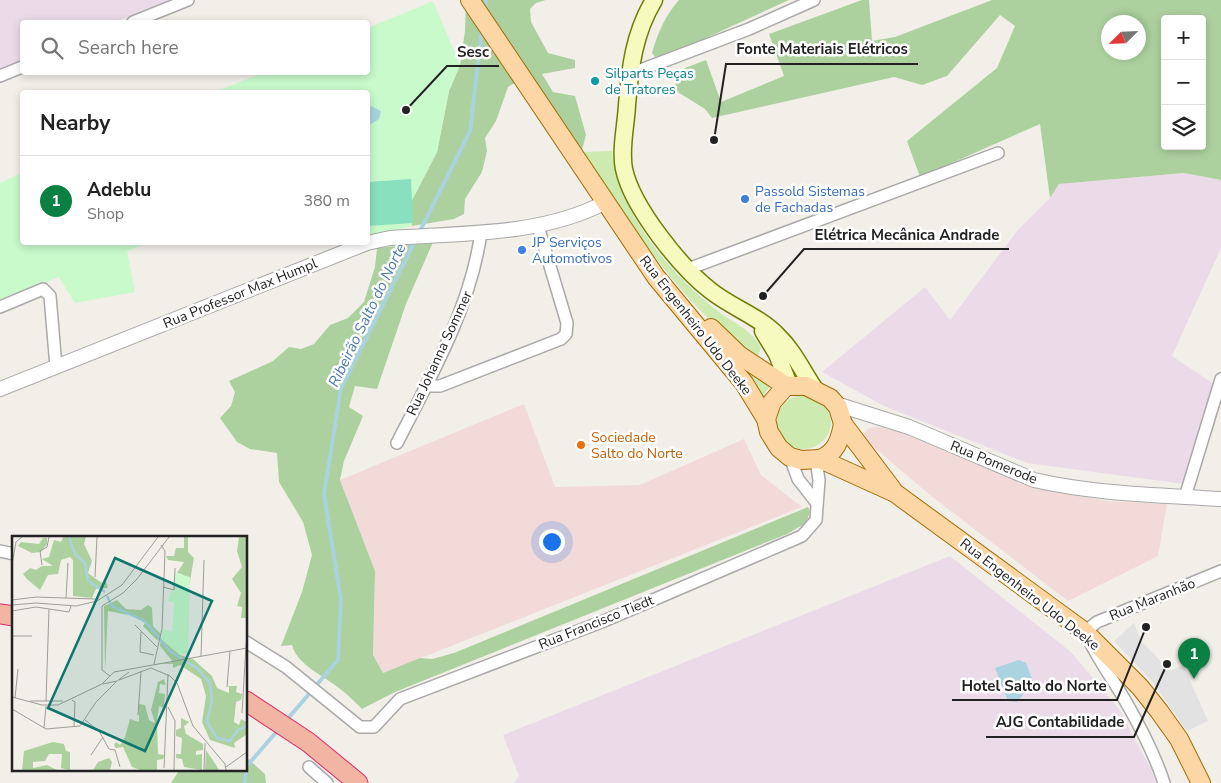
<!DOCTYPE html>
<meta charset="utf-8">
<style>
:root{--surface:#fff;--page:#f6f6f6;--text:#222;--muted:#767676;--line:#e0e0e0;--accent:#0b8043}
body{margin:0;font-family:"Nunito Sans",sans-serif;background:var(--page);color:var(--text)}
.controls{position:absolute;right:15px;top:15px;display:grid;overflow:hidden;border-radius:5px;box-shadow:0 2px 8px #0003}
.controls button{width:45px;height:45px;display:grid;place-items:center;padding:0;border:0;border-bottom:1px solid var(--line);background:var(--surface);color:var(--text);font:25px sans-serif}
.compass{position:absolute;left:1101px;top:15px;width:45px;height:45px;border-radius:50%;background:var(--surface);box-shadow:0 2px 8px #0003;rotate:246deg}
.you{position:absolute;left:551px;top:541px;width:18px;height:18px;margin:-12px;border:4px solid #fff;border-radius:50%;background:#1a73e8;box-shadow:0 0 0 8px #1a73e833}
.badge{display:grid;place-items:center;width:32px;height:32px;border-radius:50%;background:var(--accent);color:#fff;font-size:16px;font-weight:700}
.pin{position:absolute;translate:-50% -41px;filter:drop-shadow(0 1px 2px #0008)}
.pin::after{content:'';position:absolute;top:26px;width:18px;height:15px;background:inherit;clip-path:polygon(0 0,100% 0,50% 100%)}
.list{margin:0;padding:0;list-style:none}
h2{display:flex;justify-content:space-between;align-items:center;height:65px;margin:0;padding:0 20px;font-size:21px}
h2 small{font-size:16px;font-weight:400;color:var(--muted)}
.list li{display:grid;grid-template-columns:32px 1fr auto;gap:15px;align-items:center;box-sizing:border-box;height:90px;padding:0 20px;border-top:1px solid var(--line)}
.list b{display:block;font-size:19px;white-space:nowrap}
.list p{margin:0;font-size:16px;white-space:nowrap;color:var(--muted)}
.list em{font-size:16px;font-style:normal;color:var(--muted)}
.icon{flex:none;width:28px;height:28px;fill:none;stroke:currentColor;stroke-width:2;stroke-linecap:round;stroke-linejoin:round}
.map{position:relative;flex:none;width:1221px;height:783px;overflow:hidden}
.search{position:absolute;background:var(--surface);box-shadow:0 2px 8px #0003;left:20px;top:20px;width:350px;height:55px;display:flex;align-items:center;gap:12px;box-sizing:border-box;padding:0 18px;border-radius:5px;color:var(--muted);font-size:19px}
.panel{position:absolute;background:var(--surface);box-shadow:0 2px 8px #0003;left:20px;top:90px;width:350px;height:155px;border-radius:5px}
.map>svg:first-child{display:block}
.commercial{fill:#f2dad9}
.industrial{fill:#ebdbe8}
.grass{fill:#cdebb0}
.forest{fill:#add19e;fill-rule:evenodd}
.park{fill:#c8facc}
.pitch{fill:#88e0be}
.parking{fill:#e2e2e2}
.water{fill:#aad3df}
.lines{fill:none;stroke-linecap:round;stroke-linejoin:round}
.stream{stroke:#aad3df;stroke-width:4}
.minor-casing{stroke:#a9a9a9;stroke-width:14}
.tertiary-casing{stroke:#a9a9a9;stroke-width:16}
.secondary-casing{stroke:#707d05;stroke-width:19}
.primary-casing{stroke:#a06b00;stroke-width:20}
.trunk-casing{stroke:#dc2a67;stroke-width:21}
.minor{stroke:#fff;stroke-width:11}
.tertiary{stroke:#fff;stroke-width:14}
.secondary{stroke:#f7fabf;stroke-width:16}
.primary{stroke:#fcd6a4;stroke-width:18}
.trunk{stroke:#f2b4a3;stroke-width:19}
.culture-dot{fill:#0f9aa8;stroke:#fff;stroke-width:2}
.shop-dot{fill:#3f7fe0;stroke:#fff;stroke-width:2}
.food-dot{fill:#e8710a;stroke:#fff;stroke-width:2}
.labels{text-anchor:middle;stroke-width:5;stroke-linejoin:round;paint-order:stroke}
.culture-label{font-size:14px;fill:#0d838f;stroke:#fff;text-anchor:start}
.shop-label{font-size:14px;fill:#366cbe;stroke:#fff;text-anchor:start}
.street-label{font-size:14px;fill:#222;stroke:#fff}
.food-label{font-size:14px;fill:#c56008;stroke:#fff;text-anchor:start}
.water-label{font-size:15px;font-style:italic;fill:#4a7aab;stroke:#fff}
.inset-river{fill:none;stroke:#aad3df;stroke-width:2.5}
.inset-road{fill:none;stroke:#9f9d99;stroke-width:1}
.view{fill:#0f766e;fill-opacity:0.15;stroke:#0f766e;stroke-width:2.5}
.inset-edge{fill:none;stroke:#222;stroke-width:2.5}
.leader{fill:none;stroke:#222;stroke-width:2}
.callout-dot{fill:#222;stroke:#fff;stroke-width:2}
.callout-label{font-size:15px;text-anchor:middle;font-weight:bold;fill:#222;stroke:#fff;stroke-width:5;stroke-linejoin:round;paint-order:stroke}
</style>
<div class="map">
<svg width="1221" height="783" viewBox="0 0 1221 783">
<rect width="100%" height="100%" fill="#f2efe9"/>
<!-- commercial -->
<g class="commercial">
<path d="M524 404 555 487 640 485 744 439 761 475 802 507 383 673 373 655 375 571 340 480Z"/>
<path d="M877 427 898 431 1002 475 1038 487 1107 501 1167 504 1158 556 1068 601 930 495 870 444 864 438V433L869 428Z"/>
</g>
<!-- industrial -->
<g class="industrial">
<path d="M0 0H171L115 22H22V60L0 69Z"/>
<path d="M1184 173 1221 180V248L1172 356 1214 384 1184 484 1027 463 884 406 822 372 925 287 950 320 1017 231 1050 198 1059 184Z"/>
<path d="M950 556 1071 652 1119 709 1150 767 1156 783H514L519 776 503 735Z"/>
</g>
<!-- grass -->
<g class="grass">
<path d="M612 151C619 213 668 271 715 309 731 322 752 329 761 348L758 356H754C742 347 729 338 718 328 664 277 623 214 582 152Z"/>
<path d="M745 369 770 386 762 398 743 371Z"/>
<circle cx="804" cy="422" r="27"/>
</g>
<!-- forest -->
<g class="forest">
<path d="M466 0H546L536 3 530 9 531 22 548 53 575 60V68L542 74 553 92 575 96 586 135 582 150 577 153 531 73 508 87 496 121 485 138 487 151 482 172 465 199 464 214 454 219 412 226 410 204 437 152 449 91 460 65 465 31Z"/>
<path d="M679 0H789L671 54 655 57 652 53C658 32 665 16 679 0Z"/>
<path d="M862 0H869L872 41 895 37 992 0H1221V180L1184 173 1059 184 1050 198 1040 124 920 177 907 141 997 68 1015 26 1000 15 947 76 922 85 894 77 712 118 705 109 676 91 675 76 685 68 706 60 721 102 784 76 769 34ZM1165 19H1202V146H1165ZM1108 22H1138V52H1108Z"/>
<path d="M433 242 406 304 377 389 355 386 349 407 363 416 344 461 340 480 375 571 373 655 383 673 420 658 432 659 454 653 808 507 810 512 806 523 787 534 395 692 362 709C353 700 345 692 335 685 320 674 297 664 292 645L281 646 302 592 312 555 303 522 279 482 277 453 250 449 237 442 220 418 231 406 235 392 229 381 273 361 289 347 301 349 314 344 330 325 348 318 364 302 375 267 377 248Z"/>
<path d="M246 757 265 774 266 783H171L180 769H246Z"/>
</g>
<!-- park -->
<g class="park">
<path d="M433 1 460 65 449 91 437 152 410 204 412 226 368 237V92H215L262 73 368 72V28Z"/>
<path d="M22 173V242L149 243 127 251 135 292 75 303 59 277 0 299V183Z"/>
</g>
<!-- pitch -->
<path class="pitch" d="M411 179 413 223 368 226V182Z"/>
<!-- parking -->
<path class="parking" d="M1134 623 1141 641 1170 671 1183 665 1208 721 1187 731 1151 680 1114 641Z"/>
<!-- water -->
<g class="water">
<path d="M371 106 381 111 379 119 368 126V107Z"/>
<path d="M1019 660 1026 663 1035 686 1025 692 1017 702 1008 701 995 668Z"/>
</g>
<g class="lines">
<!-- stream -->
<g class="stream">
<path d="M485 11 486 0"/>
<path d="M419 233 470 131 482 30"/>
<path d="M285 722 338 660 341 600 324 494 341 388 416 239"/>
<path d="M246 767 279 729"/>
<path d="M245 783 246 769"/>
</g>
<!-- minor casing -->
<g class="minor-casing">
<g id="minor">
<path d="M133 22 188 0"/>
<path d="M630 74 749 29 814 0"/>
<path d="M0 76 22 67"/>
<path d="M688 269 998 153"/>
<path d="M0 307 43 289 50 296 56 367"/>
<path d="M426 386H440L561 339 566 334 567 323 538 226"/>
<path d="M397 443C431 376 471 307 481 232"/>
<path d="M790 457 798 479 816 502"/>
<path d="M1185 497 1221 379"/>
<path d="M0 551 14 554"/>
<path d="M246 642 286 667 360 727H374L400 699 604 621 802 536 816 520 819 480 816 460"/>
<path d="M309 767 327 783"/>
<path d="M1164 783C1155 755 1141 728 1126 702 1113 679 1096 657 1085 632L1097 622 1221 571"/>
</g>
</g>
<!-- tertiary casing -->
<g class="tertiary-casing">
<g id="tertiary">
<path d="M0 389 367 243 390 238C460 233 540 236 604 203"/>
<path d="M836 404 909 427 1034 480C1095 494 1159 495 1221 499"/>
</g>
</g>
<!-- secondary casing -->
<g class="secondary-casing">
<g id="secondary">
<path d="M654 0C634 33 630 68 627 105 626 126 620 149 624 169 632 207 681 268 711 291 731 307 760 317 777 335 793 350 802 370 814 388"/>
<path d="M763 331 777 354 789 385"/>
</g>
</g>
<!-- primary casing -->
<g class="primary-casing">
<g id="primary">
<path d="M470 0 656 277 744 383 766 419 769 432 779 448 790 457 801 460 820 459 895 493 1085 632 1140 687 1159 711 1179 739 1201 783"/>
<path d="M711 328 739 355 786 386H806L830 398 838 407 843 424 892 489"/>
<path d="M766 419 772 402 786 386"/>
<path d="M820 459C836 453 840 440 843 424"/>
</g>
</g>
<!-- trunk casing -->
<g class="trunk-casing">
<g id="trunk">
<path d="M0 614 14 616"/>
<path d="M246 701 308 742 358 783"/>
</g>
</g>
<!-- minor -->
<use href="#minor" class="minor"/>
<!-- tertiary -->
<use href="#tertiary" class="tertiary"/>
<!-- secondary -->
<use href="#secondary" class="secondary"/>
<!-- primary -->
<use href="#primary" class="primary"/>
<!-- trunk -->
<use href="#trunk" class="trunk"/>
</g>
<!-- markers -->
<circle class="culture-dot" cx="595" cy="81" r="5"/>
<g class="shop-dot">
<circle cx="745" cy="199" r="5"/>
<circle cx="522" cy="250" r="5"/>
</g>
<circle class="food-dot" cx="581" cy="445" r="5"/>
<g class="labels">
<!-- culture labels -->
<g class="culture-label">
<text x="605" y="78">Silparts Peças<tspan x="605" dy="16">de Tratores</tspan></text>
</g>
<!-- shop labels -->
<g class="shop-label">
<text x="755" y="196">Passold Sistemas<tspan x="755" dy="16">de Fachadas</tspan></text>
<text x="532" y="247">JP Serviços<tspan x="532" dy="16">Automotivos</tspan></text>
</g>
<!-- street labels -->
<g class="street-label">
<text transform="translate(240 293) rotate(-22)" y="5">Rua Professor Max Humpl</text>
<text transform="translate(696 325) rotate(52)" y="5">Rua Engenheiro Udo Deeke</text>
<text transform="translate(439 353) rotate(-65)" y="5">Rua Johanna Sommer</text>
<text transform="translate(994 462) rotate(22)" y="5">Rua Pomerode</text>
<text transform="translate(1030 594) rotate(38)" y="5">Rua Engenheiro Udo Deeke</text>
<text transform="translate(1152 599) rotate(-22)" y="5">Rua Maranhão</text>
<text transform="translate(596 622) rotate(-22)" y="5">Rua Francisco Tiedt</text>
</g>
<!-- food labels -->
<g class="food-label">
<text x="591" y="442">Sociedade<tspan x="591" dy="16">Salto do Norte</tspan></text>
</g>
<!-- water labels -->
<g class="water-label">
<text transform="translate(367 315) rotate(-64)" y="5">Ribeirão Salto do Norte</text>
</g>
</g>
<!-- overview -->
<g transform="translate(12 536)">
<rect width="235" height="235" fill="#f2efe9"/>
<path d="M51 1H74L72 8 80 25 76 37 90 47 93 42 96 52 84 53 80 62 61 60V24L58 21 49 24 46 38 36 39 28 54 15 43 11 38 18 32 24 34 30 30H41L30 23 37 21 42 4 49 6ZM172 1H176V16L182 22 177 51 170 38 165 37 172 26 156 24 154 20H162L164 12H172ZM227 1H235V82H229L230 71 225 70 229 57 220 43 230 31 225 15ZM31 2H35V8L29 16 20 17 6 10 9 6 27 8ZM105 64 114 73 129 74 136 69 140 72 141 90 149 98 146 105 131 90 133 87 122 80 96 75 93 136 92 70ZM149 103 168 119 181 123 200 140 205 152 217 157V150H225L224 156 230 158 229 164 224 166 222 186 227 189 229 183 235 186V192L234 199 222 207 223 212 198 204 190 186 194 160 189 143 168 129 161 132V128H149L161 126 148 110ZM152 143 154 149 148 148 147 157 153 158 152 172 147 170 145 186 146 218 152 219 151 223 145 224V234H128L120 231 111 211 104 212 102 209 104 206 108 209 113 201 118 183 127 186V168L133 169 137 184 143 187 139 174 146 146ZM169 182 177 186 172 190 174 198 191 208V214L184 215V219L190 218V234L172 231 170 223 164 222V218H169L170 202 164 200V194L169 192ZM41 206 52 208 54 215 58 216V234L49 232 50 218H37L33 225 21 226V232L35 229 45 234H10L12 215ZM194 214 204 229 207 234H193ZM97 222 100 226 98 234H81L86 226Z" fill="#add19e"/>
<path d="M163 37 178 41 176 118H167L149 103 151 93 160 96 162 67 156 65 158 57 162 56Z" fill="#c8facc"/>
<path class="inset-river" d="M57 1 63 18 73 27 76 45 93 56M95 60 100 70 133 85 158 115 170 123M173 125 185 132 198 147 200 164 195 186 205 202 218 205 226 194 235 190"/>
<path class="inset-road" d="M0 28 4 6 10 1M30 29 28 15 35 11 37 1M83 41 85 1M151 51 162 54 163 32M54 62 56 27M0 64 24 61 83 63M0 69 24 67 64 70 85 65 110 49 146 1M0 75 24 71 57 76 59 70M123 89 145 111M129 96 128 116 142 119M0 100H20M0 116V100M189 120 192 24M142 128 150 93 153 15 149 9M98 140 90 134V70L111 57 125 43 157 1M107 144 139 132 158 140 165 147 181 190 213 228 214 234M91 148 105 145 117 136M215 151 218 115M0 161 30 169H46L90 148 102 136 235 112M3 162 6 133M60 164 63 166 62 191M18 165H51M34 165 37 73M156 171 163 185 162 234M0 173 34 193 68 190 84 166 104 146M230 177 235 93M126 179 129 135M73 184 87 195 97 213 103 214 108 231M32 192 34 170M79 219 91 201M214 231 235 216M152 232 156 138M192 234 193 207"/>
<path class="view" d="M103 22 200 65 133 215 36 172Z"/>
<rect width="235" height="235" class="inset-edge"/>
</g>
<!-- callouts -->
<path class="leader" d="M714 140L726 64H918M406 110L447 66H499M763 296L804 249H1009M1146 627L1117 700H952M1167 664L1134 737H986"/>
<g class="callout-dot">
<circle cx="714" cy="140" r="5"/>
<circle cx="406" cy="110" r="5"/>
<circle cx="763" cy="296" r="5"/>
<circle cx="1146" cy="627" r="5"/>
<circle cx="1167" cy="664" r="5"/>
</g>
<g class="callout-label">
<text x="822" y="54">Fonte Materiais Elétricos</text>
<text x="473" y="57">Sesc</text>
<text x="907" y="240">Elétrica Mecânica Andrade</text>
<text x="1034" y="691">Hotel Salto do Norte</text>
<text x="1060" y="727">AJG Contabilidade</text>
</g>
</svg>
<div class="controls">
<button>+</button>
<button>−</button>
<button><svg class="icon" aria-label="layers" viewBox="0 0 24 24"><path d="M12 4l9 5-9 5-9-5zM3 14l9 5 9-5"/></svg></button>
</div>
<svg class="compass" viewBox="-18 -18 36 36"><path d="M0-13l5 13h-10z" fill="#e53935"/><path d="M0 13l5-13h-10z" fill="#767676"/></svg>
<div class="you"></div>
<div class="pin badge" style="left:1194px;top:679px">1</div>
<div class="search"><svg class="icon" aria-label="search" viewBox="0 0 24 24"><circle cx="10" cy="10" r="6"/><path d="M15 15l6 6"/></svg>Search here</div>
<section class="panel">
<h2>Nearby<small></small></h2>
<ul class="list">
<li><span class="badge">1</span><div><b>Adeblu</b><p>Shop</p></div><em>380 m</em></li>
</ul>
</section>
</div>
